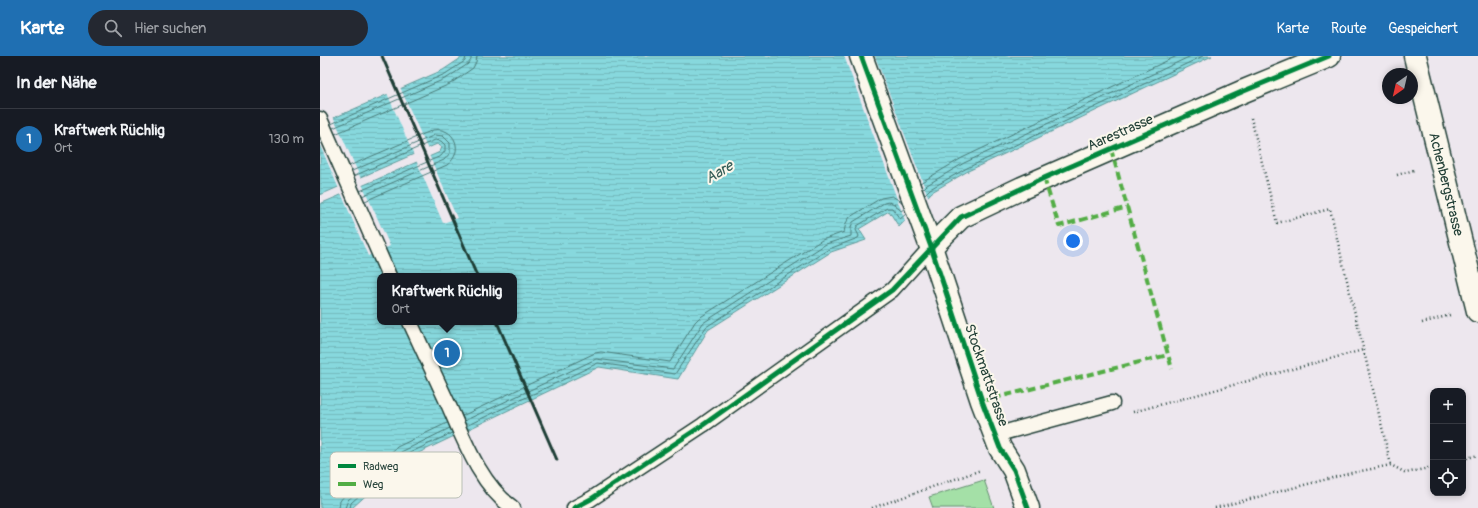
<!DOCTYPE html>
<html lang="de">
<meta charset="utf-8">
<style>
:root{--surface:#171b24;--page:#242831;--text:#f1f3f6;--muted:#9ea1a6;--line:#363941;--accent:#1f6fb2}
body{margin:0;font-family:Pangolin,sans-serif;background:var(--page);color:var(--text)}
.controls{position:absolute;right:12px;bottom:12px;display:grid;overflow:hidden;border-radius:8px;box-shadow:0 2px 6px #0003}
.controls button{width:36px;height:36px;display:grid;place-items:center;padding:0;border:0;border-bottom:1px solid var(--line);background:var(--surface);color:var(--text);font:20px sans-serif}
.compass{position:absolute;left:1062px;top:12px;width:36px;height:36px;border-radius:50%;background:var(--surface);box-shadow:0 2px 6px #0003;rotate:214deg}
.you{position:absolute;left:753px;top:185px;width:14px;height:14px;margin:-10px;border:3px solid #fff;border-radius:50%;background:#1a73e8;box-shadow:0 0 0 6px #1a73e833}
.badge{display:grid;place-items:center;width:26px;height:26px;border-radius:50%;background:var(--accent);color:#fff;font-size:13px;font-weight:700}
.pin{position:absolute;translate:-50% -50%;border:2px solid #fff;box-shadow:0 1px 4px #0006}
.popup{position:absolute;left:57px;top:217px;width:140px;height:52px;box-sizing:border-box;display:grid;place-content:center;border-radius:8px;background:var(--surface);filter:drop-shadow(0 1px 3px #0005);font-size:13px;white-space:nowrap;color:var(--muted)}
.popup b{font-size:15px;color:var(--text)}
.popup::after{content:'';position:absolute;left:50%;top:100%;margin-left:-8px;border:8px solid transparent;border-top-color:var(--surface)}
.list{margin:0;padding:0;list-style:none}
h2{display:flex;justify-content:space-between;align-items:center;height:52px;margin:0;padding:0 16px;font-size:17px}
h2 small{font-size:13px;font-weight:400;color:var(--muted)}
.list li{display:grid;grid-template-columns:26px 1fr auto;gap:12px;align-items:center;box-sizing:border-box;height:60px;padding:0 16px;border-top:1px solid var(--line)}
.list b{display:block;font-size:15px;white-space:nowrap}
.list p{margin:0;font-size:13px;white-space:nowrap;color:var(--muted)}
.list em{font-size:13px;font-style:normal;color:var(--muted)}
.icon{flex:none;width:22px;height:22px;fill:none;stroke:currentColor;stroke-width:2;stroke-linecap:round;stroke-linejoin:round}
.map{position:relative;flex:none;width:1158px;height:452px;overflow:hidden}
header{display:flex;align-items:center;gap:24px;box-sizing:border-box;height:56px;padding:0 20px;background:var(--accent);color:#fff}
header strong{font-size:19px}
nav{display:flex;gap:22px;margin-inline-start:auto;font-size:14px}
.search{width:280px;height:36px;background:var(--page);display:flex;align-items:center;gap:10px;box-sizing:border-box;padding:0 14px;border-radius:22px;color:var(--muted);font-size:15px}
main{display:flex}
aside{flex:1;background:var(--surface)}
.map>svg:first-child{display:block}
.garden{fill:#a4e0a7;stroke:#628e6e}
.water{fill:url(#water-rules);stroke:#5d9a99;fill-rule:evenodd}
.pier{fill:#ede7ee}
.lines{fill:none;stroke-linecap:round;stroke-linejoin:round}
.shore{stroke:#497b78;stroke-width:1}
.lane-casing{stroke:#1f3d34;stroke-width:17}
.street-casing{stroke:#1f3d34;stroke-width:25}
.path{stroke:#1f3d34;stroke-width:2.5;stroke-dasharray:1 3;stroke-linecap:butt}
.lane{stroke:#fbf7ec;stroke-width:14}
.street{stroke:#fbf7ec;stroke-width:22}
.rail{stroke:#1f3d34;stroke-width:3}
.quiet{stroke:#52ad45;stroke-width:4;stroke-dasharray:8 4;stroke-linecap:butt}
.cycleway-casing{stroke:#fbf7ec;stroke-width:8}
.cycleway{stroke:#00873e;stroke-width:5}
.labels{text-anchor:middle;stroke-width:4;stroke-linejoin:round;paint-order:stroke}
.street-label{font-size:14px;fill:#1f3d34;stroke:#fbf7ec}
.water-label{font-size:15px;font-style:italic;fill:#345c56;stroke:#fbf7ec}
.key{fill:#fbf7ec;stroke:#b9bfb5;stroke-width:1}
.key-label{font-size:11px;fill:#1f3d34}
</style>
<header>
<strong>Karte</strong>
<div class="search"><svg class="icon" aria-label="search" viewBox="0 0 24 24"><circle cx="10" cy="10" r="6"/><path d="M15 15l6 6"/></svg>Hier suchen</div>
<nav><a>Karte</a><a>Route</a><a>Gespeichert</a></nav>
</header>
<main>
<aside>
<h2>In der Nähe<small></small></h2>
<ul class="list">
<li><span class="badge">1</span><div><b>Kraftwerk Rüchlig</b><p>Ort</p></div><em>130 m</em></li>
</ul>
</aside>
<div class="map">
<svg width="1158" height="452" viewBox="0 0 1158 452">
<defs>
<pattern id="water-rules" width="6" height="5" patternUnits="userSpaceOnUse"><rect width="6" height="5" fill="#87d8dd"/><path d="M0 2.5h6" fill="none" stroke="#74babe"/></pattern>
</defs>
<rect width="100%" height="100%" fill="#ede7ee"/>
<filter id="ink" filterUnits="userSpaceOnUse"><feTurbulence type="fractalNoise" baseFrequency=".025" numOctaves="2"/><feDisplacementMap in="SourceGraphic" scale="8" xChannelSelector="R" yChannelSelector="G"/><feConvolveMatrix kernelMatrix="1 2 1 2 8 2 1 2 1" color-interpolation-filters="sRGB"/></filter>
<g filter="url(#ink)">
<!-- garden -->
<path class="garden" d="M664 424 674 452H613L609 441Z"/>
<!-- water -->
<path class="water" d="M144 0H892L648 115 612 136 579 171 569 155 539 173 546 184 511 196 388 274 358 323 279 311 86 403 32 452H0V148L120 96 122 91 117 88 0 139V68L123 14ZM60 220H194V266H60Z"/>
<!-- pier -->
<g class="pier">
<path d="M524 0H555L609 143 586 167Z"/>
<path d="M80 31 108 94 94 100 67 37Z"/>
<path d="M13 60 41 123 19 133 0 89V66Z"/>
<path d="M109 99 137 162 123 167 96 104Z"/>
<path d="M42 128 70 190 48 200 21 137Z"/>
</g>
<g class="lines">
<!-- shore -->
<g class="shore">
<path d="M11 68 125 18 145 5 146 0"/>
<path d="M13 72 127 22 148 8 151 4V0"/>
<path d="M15 78 130 28 153 12 156 6 157 0"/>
<path d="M29 110 113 74C135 70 145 96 127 109L45 145"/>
<path d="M32 115 115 79 123 80 130 87V97L124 104 42 140"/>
<path d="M34 120 115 84 121 85 125 89V95L121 100 40 135"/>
<path d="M600 127 642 102 857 0"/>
<path d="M603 133 607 129 644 107 871 0"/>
<path d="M605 138 610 133 647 112 883 0"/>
<path d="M142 360 275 297 281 296 350 306 375 266 379 262 502 184 524 176 526 167 530 161 561 142 572 140 582 146"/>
<path d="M144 365 276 303 353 313 383 267 506 188 531 180V171L533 166 564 147C573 144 576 150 581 155L584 153"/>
<path d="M146 370 278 307 355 318 386 271 509 193 538 182 539 180 536 174 537 170 567 152H572L580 163 586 158"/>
<path d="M19 452 20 445 24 440 77 391 127 367"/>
<path d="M25 452 28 444 81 396 130 372"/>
<path d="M30 452 31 447 83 400 132 377"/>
</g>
<!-- lane casing -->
<g class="lane-casing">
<g id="lane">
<path d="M0 63 69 220"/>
<path d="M90 266C103 294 116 322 129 350 144 384 161 430 193 452"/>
<path d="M675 379 792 347"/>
<path d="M254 452 271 443 383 369 572 234 611 191"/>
</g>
</g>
<!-- street casing -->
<g class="street-casing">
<g id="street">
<path d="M541 0 611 191 662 345 680 392 694 414 708 452"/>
<path id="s1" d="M1095 0 1158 255"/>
<path d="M611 191 641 161 702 132 924 35 1009 0"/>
</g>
</g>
<!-- path -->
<g class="path">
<path d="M931 62 957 167 1010 153 1071 409"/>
<path d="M1077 119 1094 114"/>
<path d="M1102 267 1130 259"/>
<path d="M813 356 1043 294"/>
<path d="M1143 403 1158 399"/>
<path d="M552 452 661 414"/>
<path d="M895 452 1031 417 1071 409 1086 417 1113 411"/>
</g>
<!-- lane -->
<use href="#lane" class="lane"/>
<!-- street -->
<use href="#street" class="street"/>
<!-- rail -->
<g class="rail">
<path d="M62 0 157 220"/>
<path d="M177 266 237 404"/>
</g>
<!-- quiet -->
<g class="quiet">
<path d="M791 93 852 313"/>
<path d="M724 122 739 170 808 151"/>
<path d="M662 345 848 299"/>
</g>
<!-- cycleway casing -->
<g class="cycleway-casing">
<g id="cycleway">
<path d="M541 0 611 191 662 345 680 392 694 414 708 452"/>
<path d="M254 452 271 443 383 369 572 234 641 161 724 122 924 35 1009 0"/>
</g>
</g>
<!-- cycleway -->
<use href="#cycleway" class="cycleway"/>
</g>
</g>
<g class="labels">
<!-- street labels -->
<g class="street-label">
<text transform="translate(800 76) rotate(-24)" y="5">Aarestrasse</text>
<text dy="5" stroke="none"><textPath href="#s1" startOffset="132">Achenbergstrasse</textPath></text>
<text transform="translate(667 319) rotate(71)" y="5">Stockmattstrasse</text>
</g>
<!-- water labels -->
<g class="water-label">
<text transform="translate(399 116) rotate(-31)" y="5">Aare</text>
</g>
</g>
<!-- legend -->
<rect x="10" y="396" width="132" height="46" rx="6" class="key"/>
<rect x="18" y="408" width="18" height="4" fill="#00873e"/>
<rect x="18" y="426" width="18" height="4" fill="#52ad45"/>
<g class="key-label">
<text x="43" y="414">Radweg</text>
<text x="43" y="432">Weg</text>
</g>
</svg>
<div class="controls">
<button>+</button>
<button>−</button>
<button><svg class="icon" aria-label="locate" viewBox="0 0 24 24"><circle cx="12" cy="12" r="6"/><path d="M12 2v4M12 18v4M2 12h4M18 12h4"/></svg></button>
</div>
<svg class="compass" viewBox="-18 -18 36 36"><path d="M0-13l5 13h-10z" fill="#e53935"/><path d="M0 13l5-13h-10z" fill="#9ea1a6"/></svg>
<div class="you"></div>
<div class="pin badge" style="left:127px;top:297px">1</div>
<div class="popup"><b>Kraftwerk Rüchlig</b>Ort</div>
</div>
</main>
